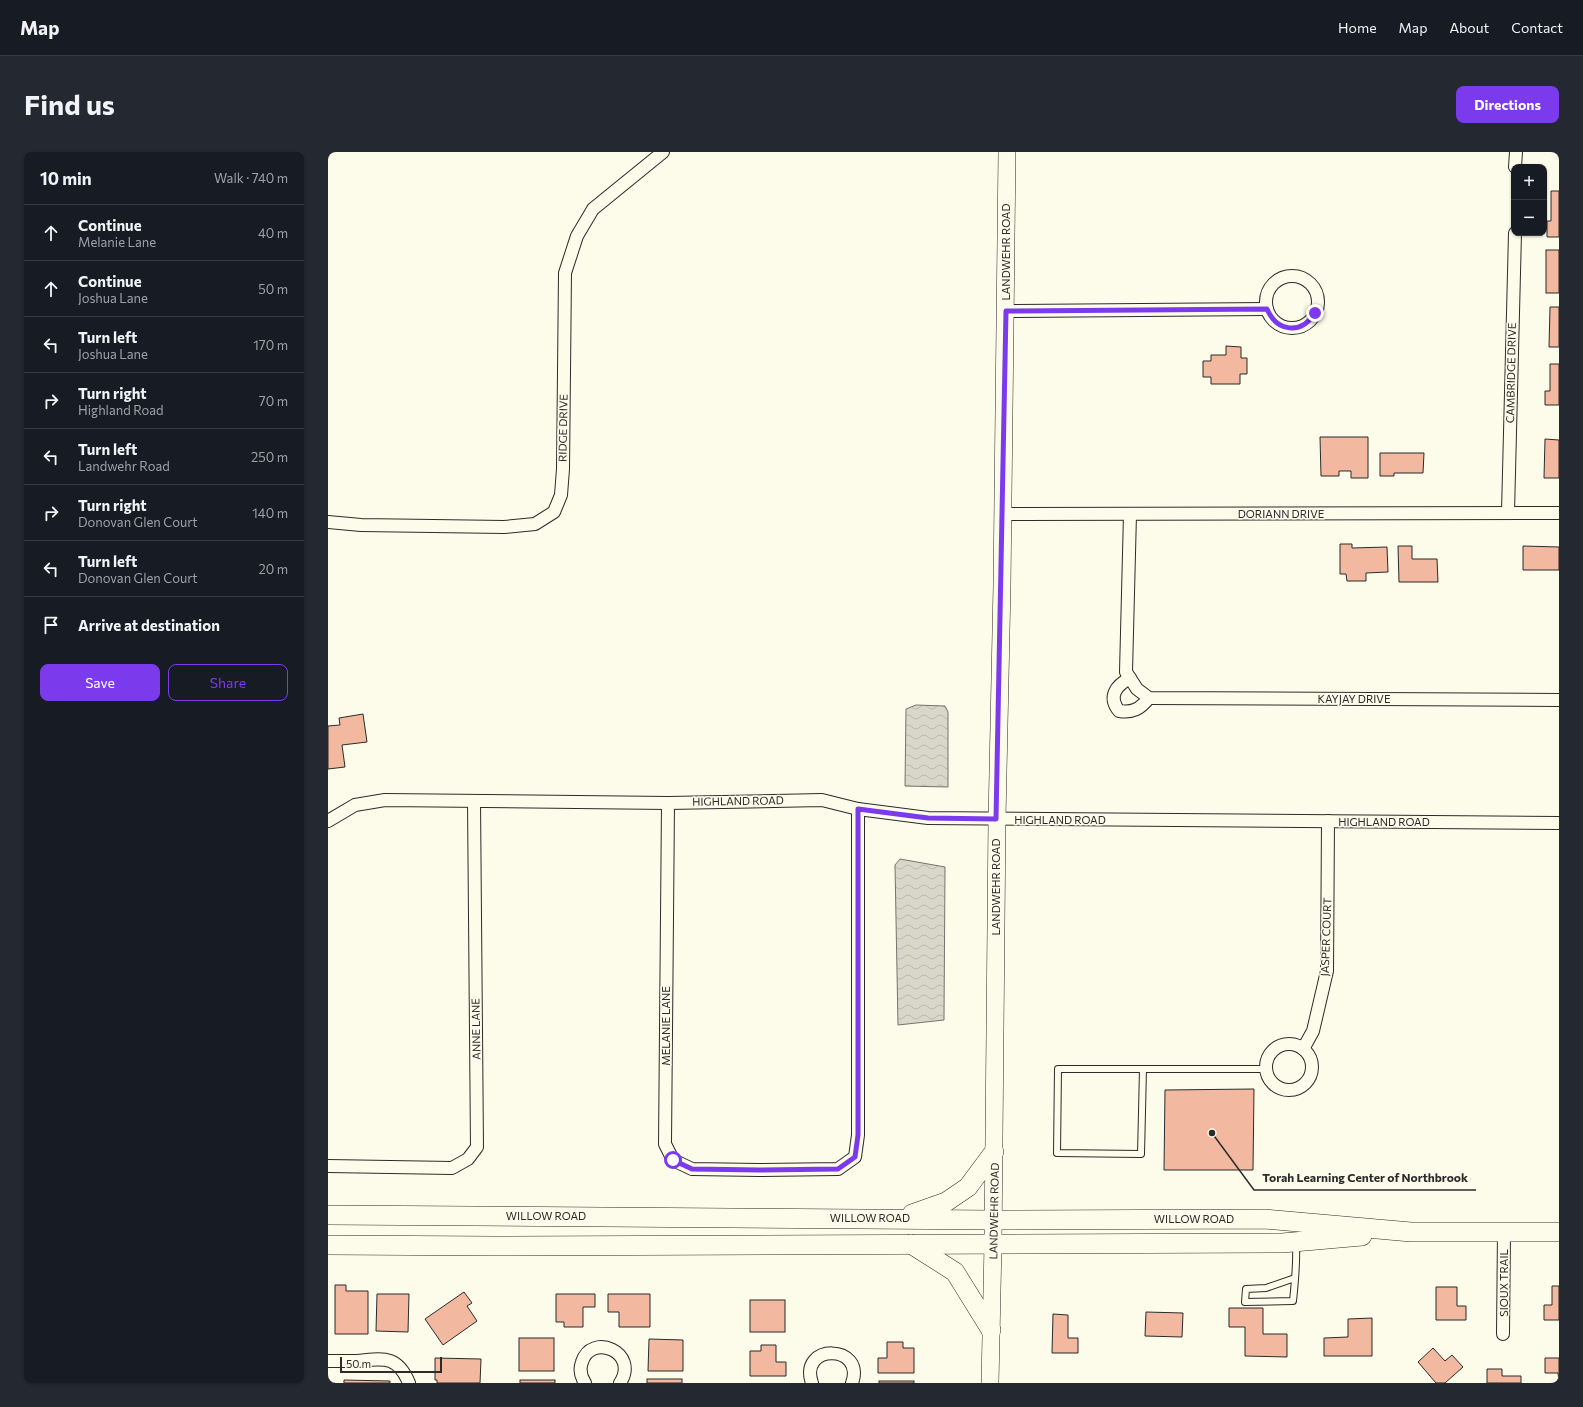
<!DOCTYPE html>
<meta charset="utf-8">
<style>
:root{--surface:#171b24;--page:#242831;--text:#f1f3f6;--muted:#9ea1a6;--line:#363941;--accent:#7c3aed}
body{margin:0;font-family:Commissioner,sans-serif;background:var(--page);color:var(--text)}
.controls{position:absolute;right:12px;top:12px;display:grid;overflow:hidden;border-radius:8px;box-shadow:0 1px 3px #0004}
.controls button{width:36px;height:36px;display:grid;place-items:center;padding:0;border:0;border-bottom:1px solid var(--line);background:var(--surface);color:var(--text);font:20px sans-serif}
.scale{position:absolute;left:12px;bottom:10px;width:102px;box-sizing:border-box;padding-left:4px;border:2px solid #2b2b2b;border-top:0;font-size:11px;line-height:14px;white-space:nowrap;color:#2b2b2b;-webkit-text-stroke:3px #fdfbea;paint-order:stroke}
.stop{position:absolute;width:12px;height:12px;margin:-9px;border:3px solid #7c3aed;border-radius:50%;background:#fff}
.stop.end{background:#7c3aed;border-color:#fff;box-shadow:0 1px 4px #0008}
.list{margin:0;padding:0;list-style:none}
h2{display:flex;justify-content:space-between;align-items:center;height:52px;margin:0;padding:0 16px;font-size:17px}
h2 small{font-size:13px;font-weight:400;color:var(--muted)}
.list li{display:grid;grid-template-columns:26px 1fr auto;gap:12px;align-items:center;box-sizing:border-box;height:56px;padding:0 16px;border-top:1px solid var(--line)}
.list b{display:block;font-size:15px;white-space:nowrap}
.list p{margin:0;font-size:13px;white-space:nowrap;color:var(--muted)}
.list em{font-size:13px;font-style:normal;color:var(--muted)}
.actions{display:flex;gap:8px;padding:12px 16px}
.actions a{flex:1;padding:9px 0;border:1px solid var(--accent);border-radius:8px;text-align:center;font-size:14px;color:var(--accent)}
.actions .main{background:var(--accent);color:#fff}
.icon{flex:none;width:22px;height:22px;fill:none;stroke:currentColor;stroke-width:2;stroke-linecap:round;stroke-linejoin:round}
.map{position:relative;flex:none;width:1231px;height:1231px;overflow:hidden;border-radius:8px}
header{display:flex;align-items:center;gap:24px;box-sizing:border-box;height:56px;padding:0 20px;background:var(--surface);border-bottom:1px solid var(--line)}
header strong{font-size:19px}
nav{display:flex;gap:22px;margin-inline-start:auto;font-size:14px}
.intro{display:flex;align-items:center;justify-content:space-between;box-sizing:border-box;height:96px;padding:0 24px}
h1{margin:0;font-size:28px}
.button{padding:10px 18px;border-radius:8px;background:var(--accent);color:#fff;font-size:14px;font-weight:700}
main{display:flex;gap:24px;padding:0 24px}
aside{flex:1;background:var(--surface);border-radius:8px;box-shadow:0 1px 3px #0004}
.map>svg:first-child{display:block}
.water{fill:url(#water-waves);stroke:#74746e}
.building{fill:#f2b8a0;stroke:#2b2b2b}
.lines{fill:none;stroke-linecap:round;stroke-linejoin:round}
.lane-casing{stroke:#2b2b2b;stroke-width:8}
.street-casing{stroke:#2b2b2b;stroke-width:14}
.secondary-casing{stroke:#2b2b2b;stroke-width:18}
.primary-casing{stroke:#2b2b2b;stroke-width:20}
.lane{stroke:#fdfbea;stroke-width:6}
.street{stroke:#fdfbea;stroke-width:12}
.secondary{stroke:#fdfbea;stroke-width:17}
.primary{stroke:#fdfbea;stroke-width:19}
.route{stroke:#7c3aed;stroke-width:5}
.labels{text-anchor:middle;stroke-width:3;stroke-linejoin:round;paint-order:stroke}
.street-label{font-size:11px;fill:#2b2b2b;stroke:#fdfbea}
.leader{fill:none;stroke:#2b2b2b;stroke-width:1.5}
.callout-dot{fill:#2b2b2b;stroke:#fdfbea;stroke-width:1.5}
.callout-label{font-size:12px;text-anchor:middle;font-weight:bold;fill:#2b2b2b;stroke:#fdfbea;stroke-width:3;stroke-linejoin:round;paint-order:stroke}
</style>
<header>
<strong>Map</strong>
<nav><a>Home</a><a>Map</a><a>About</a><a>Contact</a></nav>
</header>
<div class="intro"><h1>Find us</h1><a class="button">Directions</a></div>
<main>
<aside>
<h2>10 min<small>Walk · 740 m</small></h2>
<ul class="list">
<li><svg class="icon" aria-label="ahead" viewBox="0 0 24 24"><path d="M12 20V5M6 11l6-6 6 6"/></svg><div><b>Continue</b><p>Melanie Lane</p></div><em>40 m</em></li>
<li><svg class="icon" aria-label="ahead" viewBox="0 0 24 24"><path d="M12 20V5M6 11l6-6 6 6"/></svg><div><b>Continue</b><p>Joshua Lane</p></div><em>50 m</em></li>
<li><svg class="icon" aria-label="left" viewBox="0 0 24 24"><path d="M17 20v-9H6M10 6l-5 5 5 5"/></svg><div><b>Turn left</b><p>Joshua Lane</p></div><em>170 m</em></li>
<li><svg class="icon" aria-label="right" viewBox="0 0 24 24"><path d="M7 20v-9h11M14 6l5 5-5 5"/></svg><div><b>Turn right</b><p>Highland Road</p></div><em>70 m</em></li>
<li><svg class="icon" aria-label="left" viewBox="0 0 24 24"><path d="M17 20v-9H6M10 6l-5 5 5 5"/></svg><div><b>Turn left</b><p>Landwehr Road</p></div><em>250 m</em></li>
<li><svg class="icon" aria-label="right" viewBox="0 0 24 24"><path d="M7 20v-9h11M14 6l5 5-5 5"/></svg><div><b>Turn right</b><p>Donovan Glen Court</p></div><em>140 m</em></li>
<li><svg class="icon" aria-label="left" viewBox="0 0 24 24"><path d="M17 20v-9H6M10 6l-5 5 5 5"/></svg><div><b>Turn left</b><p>Donovan Glen Court</p></div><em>20 m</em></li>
<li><svg class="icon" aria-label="arrive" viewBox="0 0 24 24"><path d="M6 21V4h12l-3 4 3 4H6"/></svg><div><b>Arrive at destination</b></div></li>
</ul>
<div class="actions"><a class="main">Save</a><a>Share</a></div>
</aside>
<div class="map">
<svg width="1231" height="1231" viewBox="0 0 1231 1231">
<defs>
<pattern id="water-waves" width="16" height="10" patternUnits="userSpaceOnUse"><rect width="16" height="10" fill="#d8d7c9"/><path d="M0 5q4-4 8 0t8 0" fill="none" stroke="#bab9ad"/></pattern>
</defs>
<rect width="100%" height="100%" fill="#fdfbea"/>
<!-- water -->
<g class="water">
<path d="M588 553 617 554 620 560V635L577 634 578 557Z"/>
<path d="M572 707 617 715 616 868 570 873 567 713Z"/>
</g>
<!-- building -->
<g class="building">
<path d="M1223 39H1231V85H1219V69H1223Z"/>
<rect x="1218" y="98" width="13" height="43"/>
<path d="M1222 155H1231V195H1221Z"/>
<path d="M898 194 913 195V206H919V222H912V232H883V225H875V209H883V203H898Z"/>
<path d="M1222 212H1231V253H1217V239H1222Z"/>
<path d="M992 285H1040V326H1023V319H1011V324H993Z"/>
<path d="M1217 287 1231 288V326H1216Z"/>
<path d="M1052 301H1096L1095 321H1066V324H1052Z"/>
<path d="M1012 392H1024V396L1059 395 1060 420 1038 421V429H1019L1018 422H1012Z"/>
<path d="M1070 394H1084V407H1109L1110 430H1071Z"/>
<path d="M1195 394 1231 395V418H1195Z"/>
<path d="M35 562 39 590 14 593 17 615 0 617V574L12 573 11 566Z"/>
<path d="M926 937 925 1018H836L837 938Z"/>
<path d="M7 1133H18V1139H40V1182H7Z"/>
<path d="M1224 1134H1231V1168H1216V1153H1224Z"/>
<path d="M1108 1135H1129V1154H1138V1168H1108Z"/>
<path d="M136 1140 144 1151 139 1154 149 1169 115 1193 97 1167Z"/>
<path d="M49 1142H81L80 1180 48 1179Z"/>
<path d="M228 1142H267V1155H255V1175H236V1170H228Z"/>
<path d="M280 1142H322V1175H291V1160H280Z"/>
<rect x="422" y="1148" width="35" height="32"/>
<path d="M901 1156H935V1182H959V1205L917 1204V1175H901Z"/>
<path d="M818 1160 855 1161 854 1185 817 1184Z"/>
<path d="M725 1162 740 1163V1186H750V1201H724Z"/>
<path d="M1044 1166V1204H996V1186L1020 1185V1167Z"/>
<rect x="191" y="1186" width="35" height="33"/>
<path d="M321 1187 355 1188V1219H320Z"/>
<path d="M559 1190H575V1196H586V1221H550V1206H559Z"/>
<path d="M433 1193H448V1210H458V1224H422V1199H433Z"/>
<path d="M1105 1196 1117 1209 1124 1203 1135 1215 1117 1231H1108L1090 1210Z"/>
<path d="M107 1206 153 1207 152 1231H109V1228H107Z"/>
<path d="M1217 1206H1231V1231L1230 1221H1217Z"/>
<path d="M1159 1217H1174V1224H1193V1231H1159Z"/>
<rect x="319" y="1227" width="35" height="4"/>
<path d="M16 1228 62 1229V1231H16Z"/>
<rect x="192" y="1228" width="35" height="3"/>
<rect x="551" y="1229" width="35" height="2"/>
</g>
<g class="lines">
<!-- lane casing -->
<g class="lane-casing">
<g id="lane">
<path d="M815 917 813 1002 729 1001 730 917H939"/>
<path d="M967 1126 938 1136 918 1137 917 1150 965 1149C967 1130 969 1111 968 1092"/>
</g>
</g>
<!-- street casing -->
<g class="street-casing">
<g id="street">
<path d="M1187 15 1188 0"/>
<circle cx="964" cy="150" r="26"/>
<path d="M678 159 939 157"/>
<path d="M1180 360 1187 81"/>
<path d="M674 362 1231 361"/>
<path d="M802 362 798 520 809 537 821 546 1231 548"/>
<path d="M0 370 33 373 176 375 207 372 226 360 233 343 235 317 237 121 249 84 265 57 335 0"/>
<path d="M802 526C789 533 779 544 791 559 805 561 812 557 821 546"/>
<path d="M340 651 337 992 345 1008 364 1017 431 1018 510 1017 527 1005 530 983V657"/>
<path d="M0 669 27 653 57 648 340 651 494 648 530 657 600 666 1231 671"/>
<circle cx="961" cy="915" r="23"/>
<path d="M975 897 985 879 999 819 1000 669"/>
<path d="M0 1014 124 1016 140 1007 149 995 146 649"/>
<path d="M1175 1182 1176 1080"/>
<path d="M0 1209C9 1209 19 1209 29 1209 54 1207 69 1202 81 1231"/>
<path d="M257 1231C253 1225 251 1218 254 1210 263 1180 312 1200 292 1231"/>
<path d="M484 1231C470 1191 538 1192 524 1231"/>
</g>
</g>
<!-- secondary casing -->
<g class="secondary-casing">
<path id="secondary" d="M662 1231 665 1092 669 667 674 433 679 0"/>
</g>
<!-- primary casing -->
<g class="primary-casing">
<g id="primary">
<path d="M584 1062 618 1050 640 1035 666 1000"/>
<path d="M0 1063 666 1068 937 1067 1083 1080H1231"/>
<path d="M583 1092 627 1120 663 1178"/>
<path d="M0 1093 166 1094 954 1091 1034 1084"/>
</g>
</g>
<!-- lane -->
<use href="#lane" class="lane"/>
<!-- street -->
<use href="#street" class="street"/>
<!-- secondary -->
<use href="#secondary" class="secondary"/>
<!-- primary -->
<use href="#primary" class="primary"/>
</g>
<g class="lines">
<!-- route -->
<path class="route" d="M345 1008 364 1017 431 1018 510 1017 527 1005 530 983V657L600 666 668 667 678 159 939 157C949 180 973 183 987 161"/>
</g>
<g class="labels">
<!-- street labels -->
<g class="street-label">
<text transform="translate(678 100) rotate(-90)" y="4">LANDWEHR ROAD</text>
<text transform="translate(1183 221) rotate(-89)" y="4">CAMBRIDGE DRIVE</text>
<text transform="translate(235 276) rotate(-89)" y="4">RIDGE DRIVE</text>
<text x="953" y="366">DORIANN DRIVE</text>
<text x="1026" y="551">KAYJAY DRIVE</text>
<text transform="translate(410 649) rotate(-1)" y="4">HIGHLAND ROAD</text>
<text x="732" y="672">HIGHLAND ROAD</text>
<text x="1056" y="674">HIGHLAND ROAD</text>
<text transform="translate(668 735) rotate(-90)" y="4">LANDWEHR ROAD</text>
<text transform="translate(998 785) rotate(-88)" y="4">JASPER COURT</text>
<text transform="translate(338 874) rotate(-90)" y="4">MELANIE LANE</text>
<text transform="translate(148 877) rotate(-91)" y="4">ANNE LANE</text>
<text transform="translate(666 1059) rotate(-89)" y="4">LANDWEHR ROAD</text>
<text x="218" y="1068">WILLOW ROAD</text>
<text x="542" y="1070">WILLOW ROAD</text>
<text x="866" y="1071">WILLOW ROAD</text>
<text transform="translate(1176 1131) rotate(-90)" y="4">SIOUX TRAIL</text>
</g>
</g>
<!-- callouts -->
<path class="leader" d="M884 981L926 1038H1148"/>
<circle class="callout-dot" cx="884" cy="981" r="4"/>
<g class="callout-label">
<text x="1037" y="1030">Torah Learning Center of Northbrook</text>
</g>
</svg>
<div class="controls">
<button>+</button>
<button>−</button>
</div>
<div class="scale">50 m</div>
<div class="stop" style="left:345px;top:1008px"></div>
<div class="stop end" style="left:987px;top:161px"></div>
</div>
</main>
